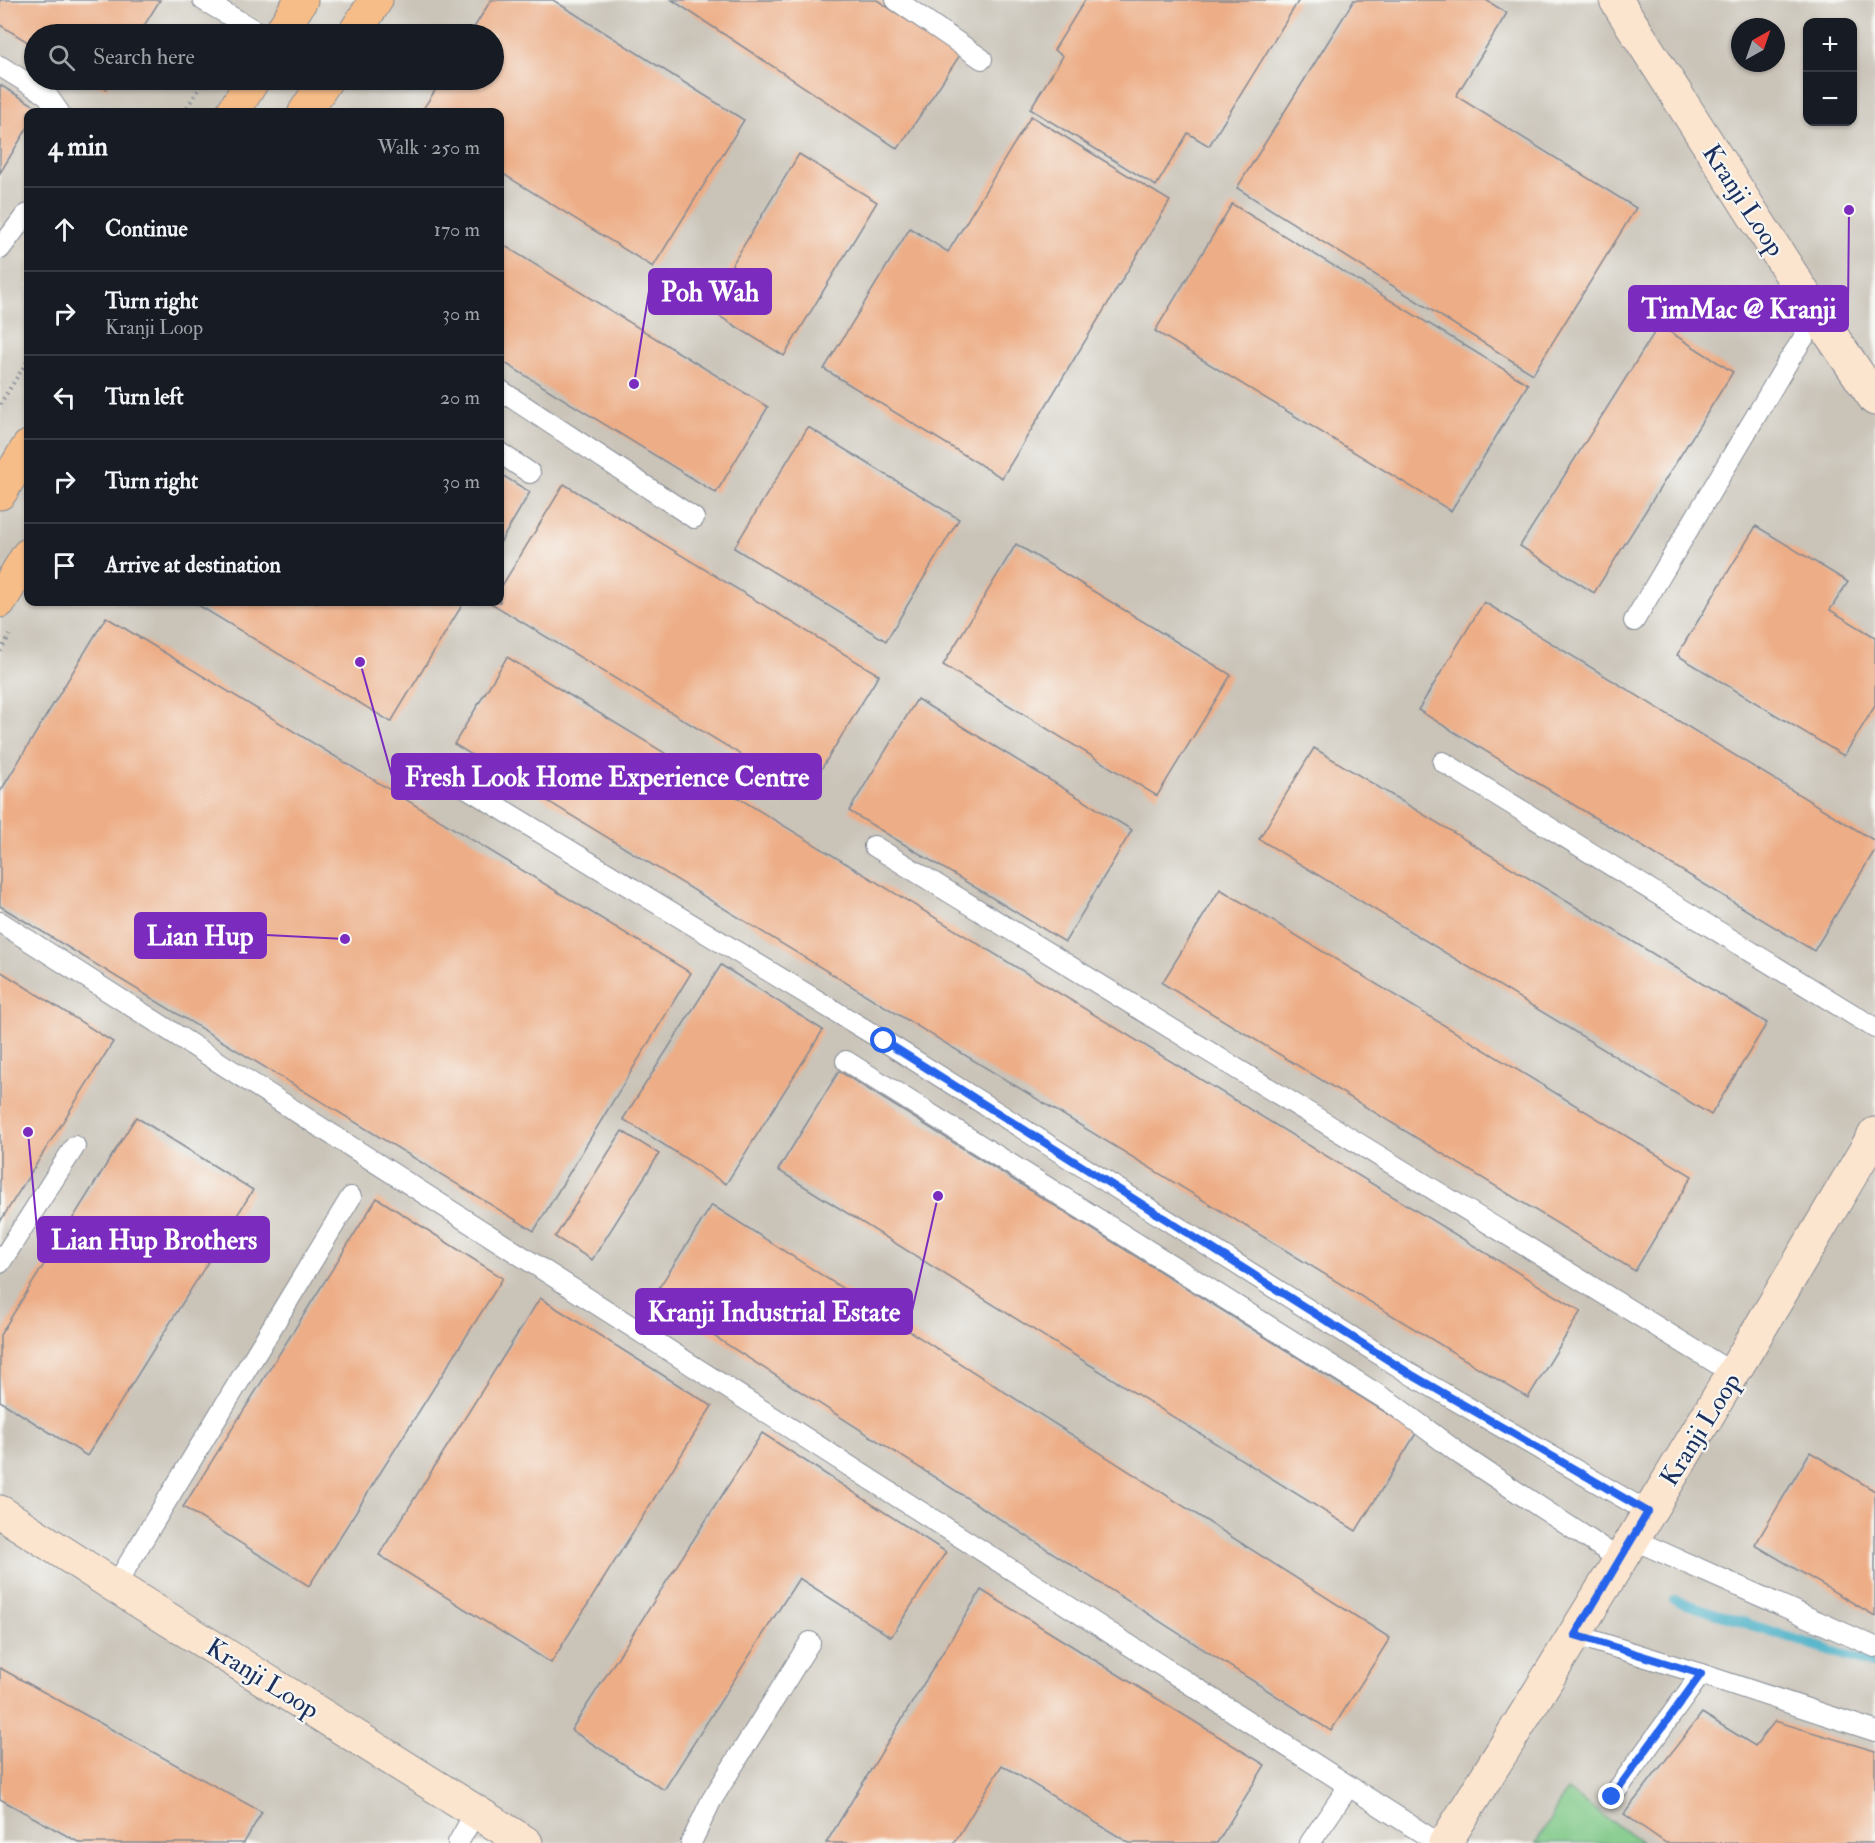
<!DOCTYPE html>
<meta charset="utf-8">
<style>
:root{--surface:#171b24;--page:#20242c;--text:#f1f3f6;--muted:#9ea1a6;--line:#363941}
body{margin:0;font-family:"IM FELL Double Pica",serif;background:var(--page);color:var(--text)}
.controls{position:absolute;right:18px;top:18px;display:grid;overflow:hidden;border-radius:12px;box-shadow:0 2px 4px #0004}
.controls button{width:54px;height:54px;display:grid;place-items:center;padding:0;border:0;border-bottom:2px solid var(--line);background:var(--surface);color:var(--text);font:30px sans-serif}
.compass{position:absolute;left:1731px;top:18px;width:54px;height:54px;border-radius:50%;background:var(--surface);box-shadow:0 2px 4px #0004;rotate:40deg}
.stop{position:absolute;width:18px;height:18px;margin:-14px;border:4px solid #2563eb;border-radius:50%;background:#fff}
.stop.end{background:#2563eb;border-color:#fff;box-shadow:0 2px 6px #0008}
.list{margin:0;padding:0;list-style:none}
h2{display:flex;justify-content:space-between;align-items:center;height:78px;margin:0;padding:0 24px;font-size:26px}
h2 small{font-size:20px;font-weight:400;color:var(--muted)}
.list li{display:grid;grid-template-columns:39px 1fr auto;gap:18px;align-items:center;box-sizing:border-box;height:84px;padding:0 24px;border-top:2px solid var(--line)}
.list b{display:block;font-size:22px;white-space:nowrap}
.list p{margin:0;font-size:20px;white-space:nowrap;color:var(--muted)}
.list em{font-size:20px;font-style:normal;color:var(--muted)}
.icon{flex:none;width:33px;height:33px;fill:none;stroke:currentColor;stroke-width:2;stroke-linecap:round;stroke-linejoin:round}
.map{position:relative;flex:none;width:1875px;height:1843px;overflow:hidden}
.search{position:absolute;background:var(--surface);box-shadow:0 2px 4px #0004;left:24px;top:24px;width:480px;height:66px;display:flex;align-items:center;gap:15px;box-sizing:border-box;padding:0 21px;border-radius:33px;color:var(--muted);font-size:22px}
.panel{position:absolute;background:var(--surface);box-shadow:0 2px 4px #0004;left:24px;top:108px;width:480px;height:498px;border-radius:12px}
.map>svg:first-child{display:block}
.industrial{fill:#c9c3b8;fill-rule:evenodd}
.green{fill:#7ec886;stroke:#4c7c72;stroke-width:1.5}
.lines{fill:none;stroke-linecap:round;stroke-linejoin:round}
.stream{stroke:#48b0c7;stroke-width:10}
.building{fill:#edad86}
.lane-casing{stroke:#848a94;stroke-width:22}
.secondary-casing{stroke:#848a94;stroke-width:35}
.primary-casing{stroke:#848a94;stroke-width:35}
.path{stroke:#848a94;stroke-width:4;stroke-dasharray:1.5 4.5;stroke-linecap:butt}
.lane{stroke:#fff;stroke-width:20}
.secondary{stroke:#fce5cf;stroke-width:33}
.primary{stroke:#f7bd88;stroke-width:33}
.route{stroke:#2563eb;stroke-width:8}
.labels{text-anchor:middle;stroke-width:4.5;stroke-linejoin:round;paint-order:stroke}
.street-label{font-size:26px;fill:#1b2f5e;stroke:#f6f6f2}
.leader{fill:none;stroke:#7b2cbf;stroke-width:2}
.callout-dot{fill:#7b2cbf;stroke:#f6f6f2;stroke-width:2}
.callout{fill:#7b2cbf;stroke:#7b2cbf;stroke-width:2}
.callout-label{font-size:27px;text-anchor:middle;font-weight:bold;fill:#fff}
</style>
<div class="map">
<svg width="1875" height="1843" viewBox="0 0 1875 1843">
<rect width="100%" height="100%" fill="#f6f6f2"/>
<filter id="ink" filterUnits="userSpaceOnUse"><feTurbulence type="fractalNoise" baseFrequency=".0167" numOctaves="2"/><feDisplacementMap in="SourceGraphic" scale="12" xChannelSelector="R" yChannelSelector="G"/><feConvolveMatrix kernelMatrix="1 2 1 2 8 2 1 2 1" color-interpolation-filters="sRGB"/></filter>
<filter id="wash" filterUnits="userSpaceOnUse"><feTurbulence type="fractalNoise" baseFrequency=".008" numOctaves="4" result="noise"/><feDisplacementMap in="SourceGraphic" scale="24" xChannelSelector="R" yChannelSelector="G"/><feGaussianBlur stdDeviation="1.35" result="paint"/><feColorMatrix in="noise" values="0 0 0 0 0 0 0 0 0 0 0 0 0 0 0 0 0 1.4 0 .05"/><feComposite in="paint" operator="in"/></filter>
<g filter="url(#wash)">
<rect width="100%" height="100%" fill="#eee5cb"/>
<!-- industrial -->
<path class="industrial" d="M0 0H1875V1843H1642L1567 1791 1536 1843H0ZM1808 22H1852V122H1808ZM1740 27H1776V63H1740ZM34 34H494V80H34ZM28 112H500V602H28Z"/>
<!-- green -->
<path class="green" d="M1567 1790 1642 1843H1536Z"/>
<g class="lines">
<!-- stream -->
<path class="stream" d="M1674 1600 1875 1665"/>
</g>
<g id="blocks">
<!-- building -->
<g class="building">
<path d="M0 0H160L139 34H34V46L0 25Z"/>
<path d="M491 0H553L744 120 653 267 500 172V112H421L442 80H494V34H470Z"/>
<path d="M672 0H877L960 55 898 149Z"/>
<path d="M1085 0H1299L1209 146 1188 133 1156 186 1030 109 1063 56 1054 50Z"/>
<path d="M1354 0H1486L1507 13 1456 96 1636 208 1533 374 1237 188Z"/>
<path d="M90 80H111L106 89Z"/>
<path d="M0 85 40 109 37 112H28V127L0 173Z"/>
<path d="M1031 116 1170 201 1002 478 824 369 910 228 948 252Z"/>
<path d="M799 154 877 202 784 356 706 308Z"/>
<path d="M1232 204 1528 384 1451 511 1155 331Z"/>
<path d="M500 243 768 407 716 493 500 360Z"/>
<path d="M1659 325 1733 372 1594 593 1520 546Z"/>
<path d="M808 427 959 519 886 641 734 548Z"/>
<path d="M500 474 530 492 500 543Z"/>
<path d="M564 484 879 675 806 794 489 602H500V589Z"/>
<path d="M1756 526 1848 582 1830 610 1875 637V706L1844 756 1677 655Z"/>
<path d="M1016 544 1231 675 1157 796 943 665Z"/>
<path d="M193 602H464L391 722Z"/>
<path d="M1484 602 1875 841V850L1814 951 1418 710Z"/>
<path d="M106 617 691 973 534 1231 0 906V792Z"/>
<path d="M507 657 1581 1311 1528 1398 454 744Z"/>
<path d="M917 699 1132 830 1065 942 849 811Z"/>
<path d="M1314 748 1767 1023 1711 1115 1259 839Z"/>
<path d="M1220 889 1692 1176 1635 1271 1162 983Z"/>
<path d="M721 965 823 1030 726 1184 623 1119Z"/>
<path d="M0 971 113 1042 0 1222Z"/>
<path d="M839 1071 1417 1432 1356 1531 778 1170Z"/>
<path d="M136 1117 253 1190 87 1456 0 1401V1335Z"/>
<path d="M622 1131 659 1154 592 1260 555 1237Z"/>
<path d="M377 1198 503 1278 309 1586 183 1507Z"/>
<path d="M712 1205 1390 1638 1331 1731 653 1297Z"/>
<path d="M540 1298 712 1406 551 1663 379 1555Z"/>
<path d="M762 1433 946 1552 891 1637 799 1578 664 1790 571 1730Z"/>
<path d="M1810 1452 1875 1491V1616L1755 1545Z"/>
<path d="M981 1590 1265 1765 1217 1843H1129L1002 1765 954 1843H826Z"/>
<path d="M0 1668 262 1812 244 1843H80L0 1799Z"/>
<path d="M1702 1713 1755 1746 1775 1721 1875 1751V1843H1666L1624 1814Z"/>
</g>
</g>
</g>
<g filter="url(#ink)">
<use href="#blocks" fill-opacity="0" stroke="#848a94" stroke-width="1.5"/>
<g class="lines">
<!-- lane casing -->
<g class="lane-casing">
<g id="lane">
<path d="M203 0 261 34"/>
<path d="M896 0 982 59"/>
<path d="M0 66 47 95 59 112"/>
<path d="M0 249 25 216 28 214"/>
<path d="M500 390 694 518"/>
<path d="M500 453 530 473"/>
<path d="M1634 621 1789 360 1818 316"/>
<path d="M1443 762 1875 1028"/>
<path d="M444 774 884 1041 1412 1375 1648 1512"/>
<path d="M874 846 1734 1374"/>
<path d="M0 922 1438 1843"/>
<path d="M846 1061 1393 1404 1461 1455 1619 1559"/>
<path d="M0 1263 75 1146"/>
<path d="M1632 1539 1875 1647"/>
<path d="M115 1586 351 1197"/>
<path d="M1575 1635 1701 1674 1875 1731"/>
<path d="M1612 1797 1701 1674"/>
<path d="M458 1843 476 1811"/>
<path d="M691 1843 711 1801 810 1642"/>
<path d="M1310 1843 1349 1786"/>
</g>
</g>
<!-- secondary casing -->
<g class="secondary-casing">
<g id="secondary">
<path d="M1616 0 1818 316 1875 399"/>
<path d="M0 1512 115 1586 526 1843"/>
<path d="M1445 1843C1592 1609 1735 1372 1875 1134"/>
</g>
</g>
<!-- primary casing -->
<g class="primary-casing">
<g id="primary">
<path d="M280 34 301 0"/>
<path d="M354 34 376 0"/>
<path d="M233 112 253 80"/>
<path d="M305 112 326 80"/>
<path d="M0 493 28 447"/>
<path d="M0 601 28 555"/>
</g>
</g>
<!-- path -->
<g class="path">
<path d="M184 112 205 80"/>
<path d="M0 404 28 360"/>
<path d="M0 651 10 635"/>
</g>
<!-- lane -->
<use href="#lane" class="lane"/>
<!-- secondary -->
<use href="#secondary" class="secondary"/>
<!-- primary -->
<use href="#primary" class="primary"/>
</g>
</g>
<g class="lines" filter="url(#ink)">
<!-- route -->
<path class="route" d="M884 1041 1412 1375 1648 1512 1575 1635 1701 1674 1612 1797"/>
</g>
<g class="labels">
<!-- street labels -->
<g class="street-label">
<text transform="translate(1744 200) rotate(57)" y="9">Kranji Loop</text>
<text transform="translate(1700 1429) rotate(-58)" y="9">Kranji Loop</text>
<text transform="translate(263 1678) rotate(32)" y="9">Kranji Loop</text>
</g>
</g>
<!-- callouts -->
<path class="leader" d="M634 384L649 291M1849 210L1848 309M360 662L392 776M345 939L266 935M28 1132L38 1240M938 1196L912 1311"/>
<g class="callout-dot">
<circle cx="634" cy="384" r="6"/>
<circle cx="1849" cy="210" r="6"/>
<circle cx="360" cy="662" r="6"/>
<circle cx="345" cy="939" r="6"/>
<circle cx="28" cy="1132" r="6"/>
<circle cx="938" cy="1196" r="6"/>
</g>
<g class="callout">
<rect x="649" y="269" width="122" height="45" rx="6"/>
<rect x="1629" y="286" width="219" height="45" rx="6"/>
<rect x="392" y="754" width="429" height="45" rx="6"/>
<rect x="135" y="913" width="131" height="45" rx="6"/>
<rect x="38" y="1217" width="231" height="45" rx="6"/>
<rect x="636" y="1289" width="276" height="45" rx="6"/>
</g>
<g class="callout-label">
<text x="710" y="301">Poh Wah</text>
<text x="1739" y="318">TimMac @ Kranji</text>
<text x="607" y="786">Fresh Look Home Experience Centre</text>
<text x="200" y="945">Lian Hup</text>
<text x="154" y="1249">Lian Hup Brothers</text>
<text x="774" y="1321">Kranji Industrial Estate</text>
</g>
</svg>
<div class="controls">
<button>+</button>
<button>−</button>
</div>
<svg class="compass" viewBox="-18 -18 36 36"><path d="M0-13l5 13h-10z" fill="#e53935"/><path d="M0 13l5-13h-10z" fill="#9ea1a6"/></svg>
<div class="stop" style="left:884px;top:1041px"></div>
<div class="stop end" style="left:1612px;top:1797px"></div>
<div class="search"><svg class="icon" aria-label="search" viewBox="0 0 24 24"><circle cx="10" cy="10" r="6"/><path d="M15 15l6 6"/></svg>Search here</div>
<section class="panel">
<h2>4 min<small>Walk · 250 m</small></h2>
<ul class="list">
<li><svg class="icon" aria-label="ahead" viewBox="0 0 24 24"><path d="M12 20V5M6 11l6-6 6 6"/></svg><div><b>Continue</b></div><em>170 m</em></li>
<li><svg class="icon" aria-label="right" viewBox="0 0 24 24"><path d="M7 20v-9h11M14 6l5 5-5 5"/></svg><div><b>Turn right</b><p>Kranji Loop</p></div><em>30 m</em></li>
<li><svg class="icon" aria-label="left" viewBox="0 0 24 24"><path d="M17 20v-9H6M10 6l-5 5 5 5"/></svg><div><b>Turn left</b></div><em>20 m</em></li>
<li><svg class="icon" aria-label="right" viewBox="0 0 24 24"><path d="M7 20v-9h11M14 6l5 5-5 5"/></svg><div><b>Turn right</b></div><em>30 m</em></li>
<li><svg class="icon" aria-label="arrive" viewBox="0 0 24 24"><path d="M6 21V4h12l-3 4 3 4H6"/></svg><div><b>Arrive at destination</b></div></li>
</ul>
</section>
</div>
